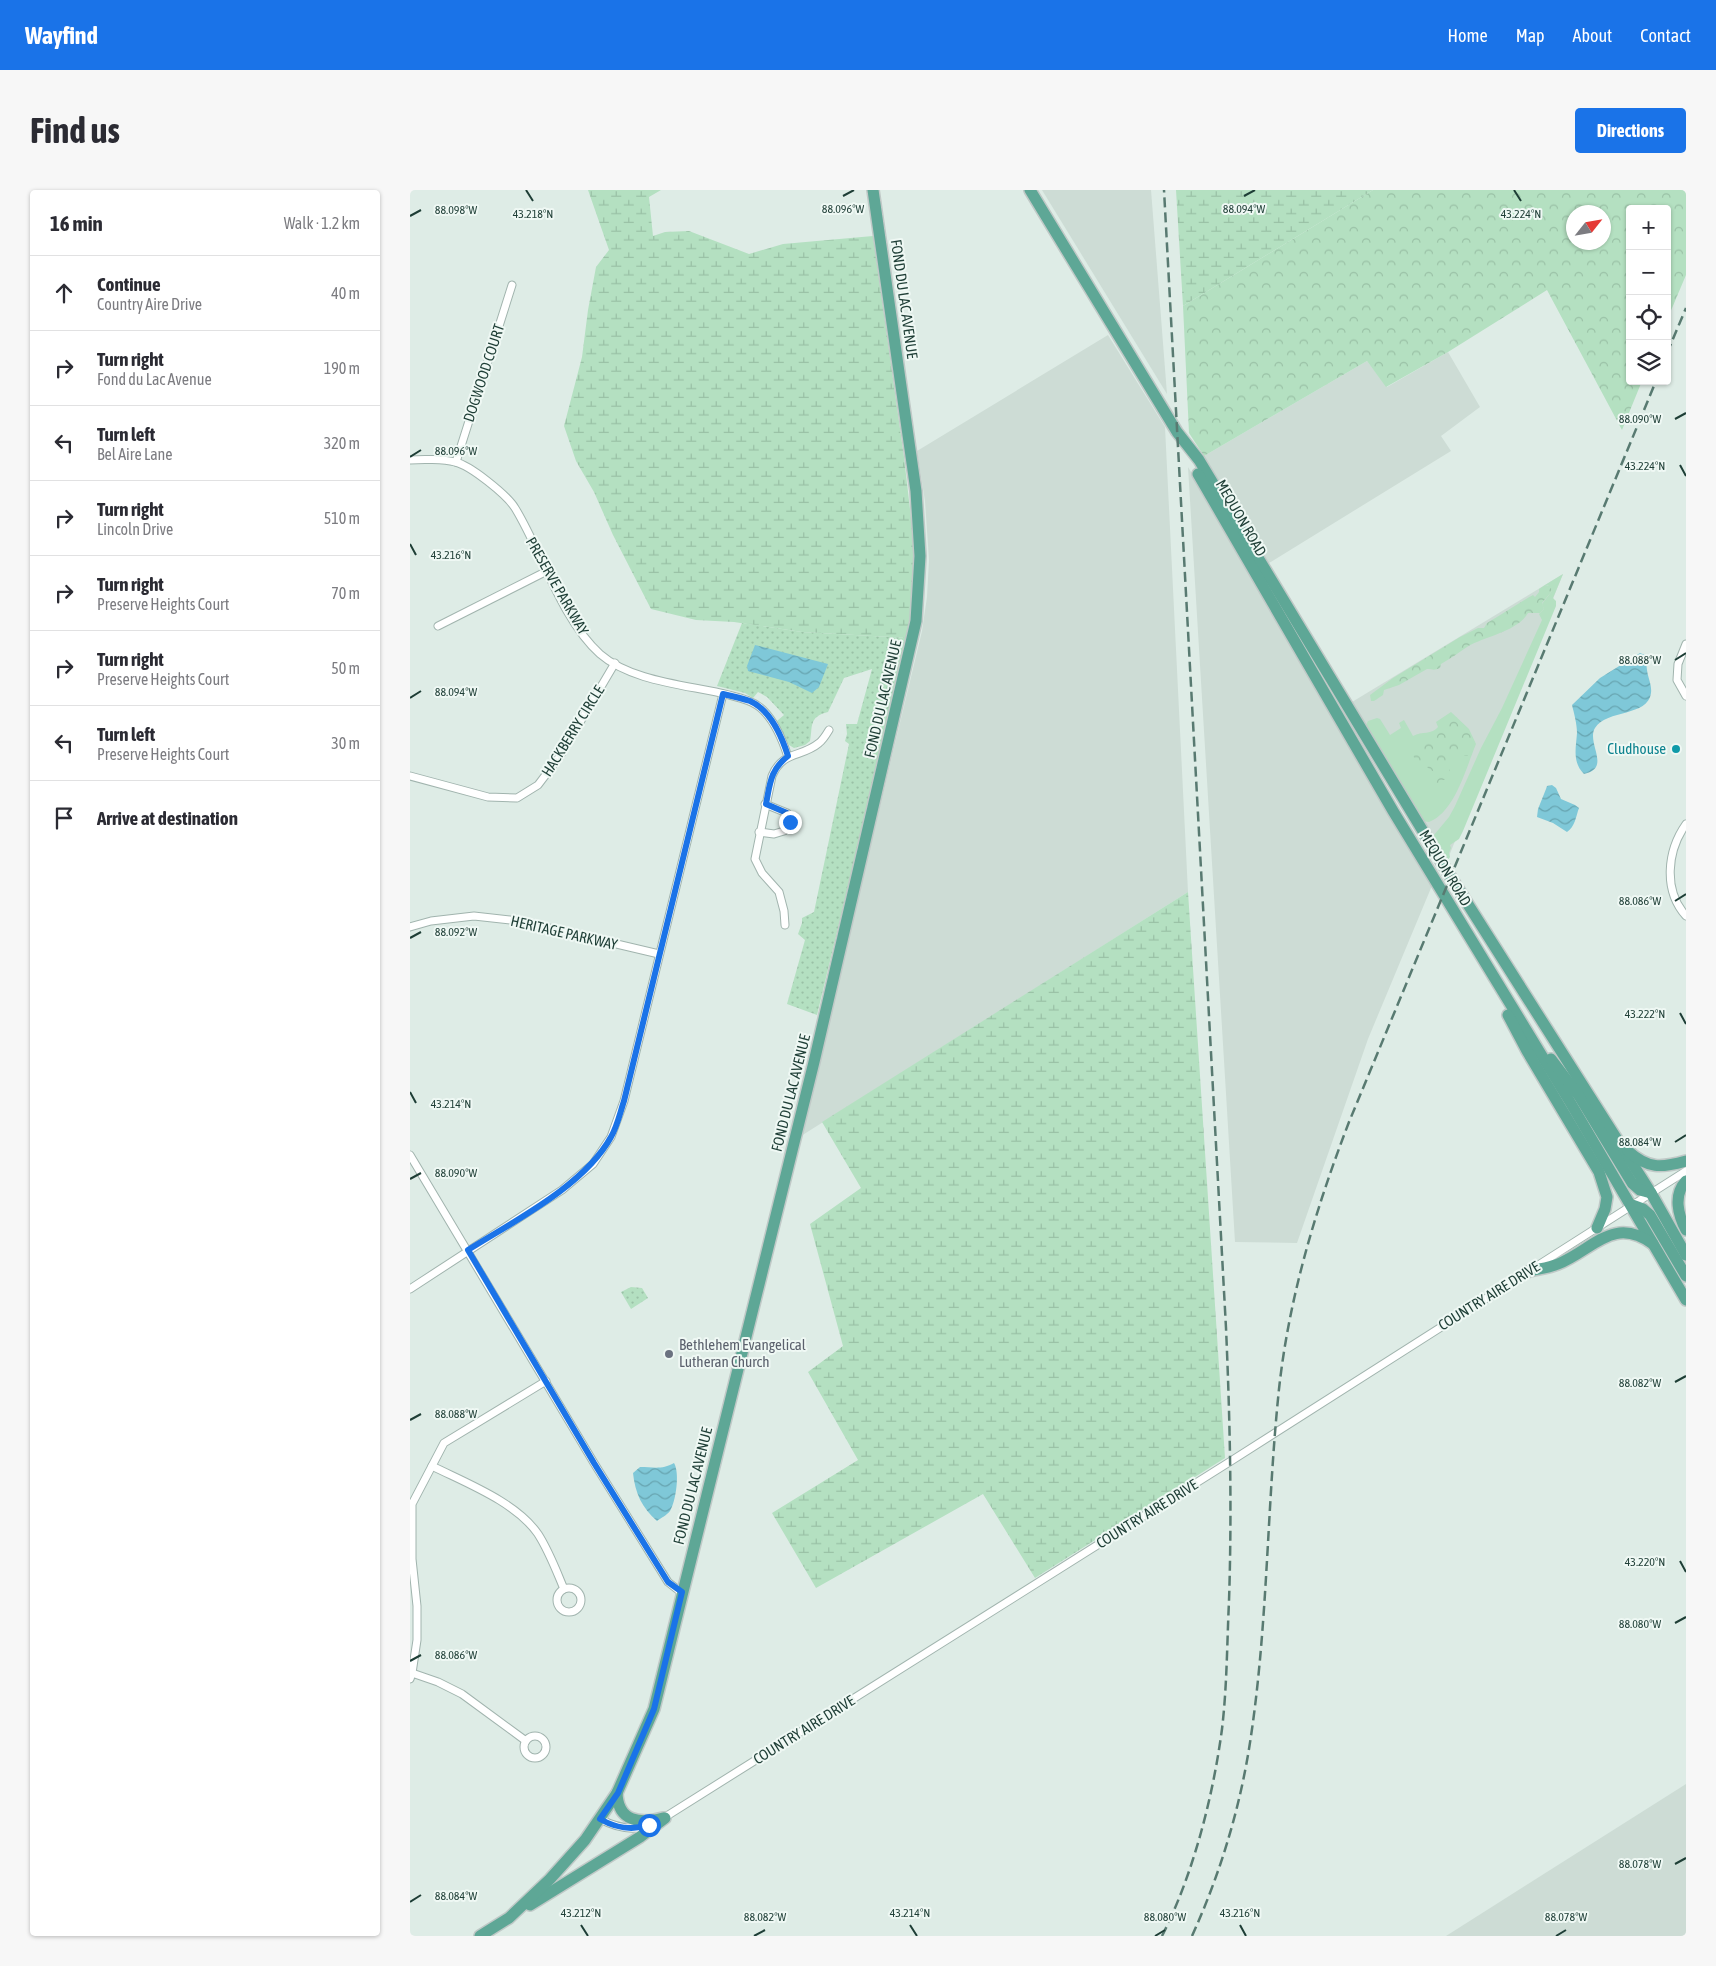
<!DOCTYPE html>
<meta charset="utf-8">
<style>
:root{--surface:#fff;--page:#f7f7f7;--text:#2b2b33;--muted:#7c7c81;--line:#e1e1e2;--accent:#1a73e8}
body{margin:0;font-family:"Asap Condensed",sans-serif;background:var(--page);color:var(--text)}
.controls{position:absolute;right:15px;top:15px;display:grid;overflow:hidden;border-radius:5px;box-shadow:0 1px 4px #0004}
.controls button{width:45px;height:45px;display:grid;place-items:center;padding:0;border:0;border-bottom:1px solid var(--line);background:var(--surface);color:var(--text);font:25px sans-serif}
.compass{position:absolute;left:1156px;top:15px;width:45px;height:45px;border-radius:50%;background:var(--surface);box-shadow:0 1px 4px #0004;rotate:59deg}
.stop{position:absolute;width:15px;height:15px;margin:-11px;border:4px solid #1a73e8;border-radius:50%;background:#fff}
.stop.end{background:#1a73e8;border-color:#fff;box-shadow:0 1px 5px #0008}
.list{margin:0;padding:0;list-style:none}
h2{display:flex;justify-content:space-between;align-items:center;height:65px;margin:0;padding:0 20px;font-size:21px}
h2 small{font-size:16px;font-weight:400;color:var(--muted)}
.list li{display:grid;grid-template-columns:32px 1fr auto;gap:15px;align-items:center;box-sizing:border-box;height:75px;padding:0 20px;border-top:1px solid var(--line)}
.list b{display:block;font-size:19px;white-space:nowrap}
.list p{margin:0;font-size:16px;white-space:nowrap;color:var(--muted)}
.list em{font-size:16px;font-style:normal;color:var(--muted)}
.icon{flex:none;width:28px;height:28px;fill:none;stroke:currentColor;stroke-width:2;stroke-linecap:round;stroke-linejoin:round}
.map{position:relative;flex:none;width:1276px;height:1746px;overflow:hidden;border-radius:5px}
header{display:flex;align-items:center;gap:30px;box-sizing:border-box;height:70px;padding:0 25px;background:var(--accent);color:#fff}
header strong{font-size:24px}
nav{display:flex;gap:28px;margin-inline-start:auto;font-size:18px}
.intro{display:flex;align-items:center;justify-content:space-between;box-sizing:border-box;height:120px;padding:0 30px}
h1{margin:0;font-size:35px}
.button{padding:12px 22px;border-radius:5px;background:var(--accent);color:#fff;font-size:18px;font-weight:700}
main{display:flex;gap:30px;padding:0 30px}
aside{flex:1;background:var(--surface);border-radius:5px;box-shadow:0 1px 4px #0004}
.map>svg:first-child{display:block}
.built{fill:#cddcd5}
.grass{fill:#b4e0c1}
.forest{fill:url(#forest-crowns);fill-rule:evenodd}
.wetland{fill:url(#wetland-marsh)}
.park{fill:url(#park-dots)}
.water{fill:url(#water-waves)}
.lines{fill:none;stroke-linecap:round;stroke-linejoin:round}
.minor-casing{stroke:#a1b4ae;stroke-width:9}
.primary-casing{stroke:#c0c9c7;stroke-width:14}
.minor{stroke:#fff;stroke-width:7}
.primary{stroke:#5ea796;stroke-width:11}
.rail{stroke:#587a71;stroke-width:2.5;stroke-dasharray:10 5;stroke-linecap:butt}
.route{stroke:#1a73e8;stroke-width:6}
.ticks{fill:none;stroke:#1e3e36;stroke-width:2}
.culture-dot{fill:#0f9aa8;stroke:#eff8f4;stroke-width:2}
.worship-dot{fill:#6b7280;stroke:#eff8f4;stroke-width:2}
.labels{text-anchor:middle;stroke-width:4;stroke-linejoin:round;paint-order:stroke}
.street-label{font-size:15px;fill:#1e3e36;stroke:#eff8f4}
.culture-label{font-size:15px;fill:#0d838f;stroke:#eff8f4;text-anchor:end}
.worship-label{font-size:15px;fill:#5b616d;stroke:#eff8f4;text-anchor:start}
.ticks-label{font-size:12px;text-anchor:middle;fill:#1e3e36;stroke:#eff8f4;stroke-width:4;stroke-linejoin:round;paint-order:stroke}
</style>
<header>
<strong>Wayfind</strong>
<nav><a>Home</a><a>Map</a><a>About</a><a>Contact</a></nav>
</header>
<div class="intro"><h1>Find us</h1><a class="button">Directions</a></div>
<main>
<aside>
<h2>16 min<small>Walk · 1.2 km</small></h2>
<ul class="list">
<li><svg class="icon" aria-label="ahead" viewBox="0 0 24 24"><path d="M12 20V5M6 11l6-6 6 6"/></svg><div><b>Continue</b><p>Country Aire Drive</p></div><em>40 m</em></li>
<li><svg class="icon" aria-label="right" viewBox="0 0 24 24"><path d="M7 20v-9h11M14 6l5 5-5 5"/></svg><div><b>Turn right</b><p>Fond du Lac Avenue</p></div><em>190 m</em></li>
<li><svg class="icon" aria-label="left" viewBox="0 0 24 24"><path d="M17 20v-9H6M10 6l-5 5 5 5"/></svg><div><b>Turn left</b><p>Bel Aire Lane</p></div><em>320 m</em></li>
<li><svg class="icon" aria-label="right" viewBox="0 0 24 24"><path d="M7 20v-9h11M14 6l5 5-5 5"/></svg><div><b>Turn right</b><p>Lincoln Drive</p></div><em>510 m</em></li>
<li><svg class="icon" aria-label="right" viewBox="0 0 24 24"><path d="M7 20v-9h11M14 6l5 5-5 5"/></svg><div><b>Turn right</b><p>Preserve Heights Court</p></div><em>70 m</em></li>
<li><svg class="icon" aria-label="right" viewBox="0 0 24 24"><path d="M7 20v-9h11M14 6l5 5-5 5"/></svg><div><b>Turn right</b><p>Preserve Heights Court</p></div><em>50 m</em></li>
<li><svg class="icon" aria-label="left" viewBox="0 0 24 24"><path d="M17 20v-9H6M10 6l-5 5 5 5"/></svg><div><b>Turn left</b><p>Preserve Heights Court</p></div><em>30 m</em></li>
<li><svg class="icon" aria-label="arrive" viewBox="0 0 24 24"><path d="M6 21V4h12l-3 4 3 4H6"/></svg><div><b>Arrive at destination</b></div></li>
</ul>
</aside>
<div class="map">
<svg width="1276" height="1746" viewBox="0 0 1276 1746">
<defs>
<pattern id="forest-crowns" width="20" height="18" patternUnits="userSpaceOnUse" patternTransform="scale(1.25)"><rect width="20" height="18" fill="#b4e0c1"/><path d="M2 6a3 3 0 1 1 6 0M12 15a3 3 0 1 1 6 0" fill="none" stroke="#9ac1a6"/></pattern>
<pattern id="wetland-marsh" width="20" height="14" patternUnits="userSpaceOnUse" patternTransform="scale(1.25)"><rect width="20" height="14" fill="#b4e0c1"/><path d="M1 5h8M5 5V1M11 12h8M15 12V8" fill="none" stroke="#9ac1a6"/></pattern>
<pattern id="park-dots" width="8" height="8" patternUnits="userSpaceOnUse" patternTransform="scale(1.25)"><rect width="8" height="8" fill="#b4e0c1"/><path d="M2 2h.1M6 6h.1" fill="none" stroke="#9ac1a6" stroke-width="1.8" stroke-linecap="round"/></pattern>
<pattern id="water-waves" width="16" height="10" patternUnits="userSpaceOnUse" patternTransform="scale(1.25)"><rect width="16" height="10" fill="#7fc8d8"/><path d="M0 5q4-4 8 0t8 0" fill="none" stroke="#67a4b0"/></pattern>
</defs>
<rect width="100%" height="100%" fill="#deece6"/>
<!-- built -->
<g class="built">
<path d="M632 0H741L757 204Z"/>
<path d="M698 145 755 237 778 702 391 946 512 441 517 407 519 370 515 311 507 261Z"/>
<path d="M1038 162 1070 217 1031 246 1041 261 859 373 794 266 957 171 977 197Z"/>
<path d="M778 277 1026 686 958 849 887 1053 825 1052Z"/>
<path d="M1153 384 1037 671 942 512Z"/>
<path d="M1276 1594V1746H1036Z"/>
</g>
<!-- grass -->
<g class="grass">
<path d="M1153 384 1143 408 1146 411V416L1053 641 1049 649 1040 655 1041 658 1039 663 1040 667 1037 671 1024 648V645L1039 627 1045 616 1071 558 1092 518 1132 430 1129 424 1134 419 1132 414 1142 401 1138 395H1135Z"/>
<path d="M1041 522 1059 539 1066 554C1056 578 1045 622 1019 632L1012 631 956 535 958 531 967 528 970 529 980 545 991 538 989 533 994 530 1003 546C1012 541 1022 545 1028 537L1026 532Z"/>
</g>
<!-- forest -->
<g class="forest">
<path d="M963 0H1276V85L1257 130V19H1220V191H1232L1212 240 1137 100 1038 162 976 197 957 171 794 266 779 243 773 116ZM1164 22H1194V52H1164Z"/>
<path d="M1135 395 1140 396 1142 401 1132 413 1134 419 1130 423H1118C1107 442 1075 446 1057 457 1048 463 1040 469 1031 474L1030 478C1024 481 1022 479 1017 479L989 495 974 500 973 505 964 511H961L960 505 983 488 1050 447 1068 438H1074L1077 433C1093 424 1107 414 1123 405L1125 407 1129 402V399Z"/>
<path d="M1043 527C1051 528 1044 526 1049 531 1064 544 1064 547 1058 566H1050L1038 573 1037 575 1040 580 1035 590H1032L1030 594H1027L1024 591 1023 581 1020 580C1015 575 1013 572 1005 571L1001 557 1008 550 1013 553 1015 545 1017 544 1024 550 1025 540 1028 538 1034 540 1035 534 1040 532Z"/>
</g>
<!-- wetland -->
<g class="wetland">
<path d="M178 0H251L239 7 243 46 255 42 279 41 339 64 373 54 463 46 494 267 503 345V393L498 448 392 442 324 432 286 430 241 419 203 345 184 302 166 271 154 236 172 167 178 120 186 77 199 60Z"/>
<path d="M766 0H963L773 116Z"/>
<path d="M778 702 815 1268 625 1388 573 1304 406 1398 362 1323 448 1270 398 1182 433 1156 400 1034 451 998 412 932Z"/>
</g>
<!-- park -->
<g class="park">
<path d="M332 433 392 442 498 448 407 825 377 814 395 750 388 744 392 733V728L404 722 439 554 435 551 437 544 436 534H447L462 479 434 488 418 522C398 527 403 537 400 551L395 555 384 558 379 555 367 531 374 525 357 507 348 502 343 508 335 503 307 496Z"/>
<path d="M221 1097 232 1098 238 1108 221 1119 211 1102Z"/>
</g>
<!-- water -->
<g class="water">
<path d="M345 455 418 474 409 497 402 503 379 492 338 481 337 476Z"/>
<path d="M1230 463 1235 465C1237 470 1236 475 1237 480 1238 488 1242 495 1241 503 1238 527 1197 519 1185 538 1176 553 1202 578 1174 584 1162 572 1166 558 1167 543 1167 534 1164 523 1162 515L1190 488Z"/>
<path d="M1142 595 1146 598 1151 609 1165 615 1169 618C1166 626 1165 637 1157 642L1143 633 1127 627 1128 619 1136 599 1137 596Z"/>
<path d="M264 1273C270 1283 266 1311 260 1321 257 1325 251 1328 247 1331 232 1318 225 1303 223 1283L230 1277C243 1277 252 1280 264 1273Z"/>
</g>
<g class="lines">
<!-- minor casing -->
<g class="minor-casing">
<g id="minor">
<path d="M0 270C11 269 34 269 45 272 60 275 97 305 105 318 132 362 151 429 190 464 222 492 279 495 319 505 331 508 344 511 353 520 364 531 373 551 378 567"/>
<path d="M46 272 102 95"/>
<path d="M28 436 137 381"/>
<path d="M1276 454 1268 474 1267 490 1276 506"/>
<path d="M0 586 78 607 107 608 128 595 150 566 205 473"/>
<path d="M1276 634C1257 661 1253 700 1276 726"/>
<path d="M349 642 364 644 374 641 380 632 377 623 355 614"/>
<path d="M375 735 374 721 369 702 352 683 345 669 362 586C373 560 391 568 409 553 413 550 416 545 419 540"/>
<path d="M0 737 21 731 64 726 109 731 249 764"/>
<path d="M0 965 184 1273 258 1392 272 1403"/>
<path d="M0 1099 152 1000 183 974 201 947 214 911 313 504"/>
<path d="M22 1276C56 1293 106 1312 128 1344 139 1361 146 1380 154 1399"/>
<circle cx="159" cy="1410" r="12"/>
<path d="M2 1483 28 1492 52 1504 116 1551"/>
<path d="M0 1489 2 1483 7 1450V1416L2 1369V1314L34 1253 136 1191"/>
<circle cx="125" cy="1557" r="11"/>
<path d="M190 1629C207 1638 224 1642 242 1634"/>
<path d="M252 1629 821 1271 1276 981"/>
</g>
</g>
<!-- primary casing -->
<g class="primary-casing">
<g id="primary">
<path d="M620 0 767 242 789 270 1040 686 1241 1003 1276 1065"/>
<path d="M788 284 983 621 1160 912 1276 1110"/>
<path d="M1098 825 1117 861 1189 982 1197 1007 1195 1019 1187 1038"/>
<path d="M1141 869 1169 906 1222 993 1230 1000 1241 1003"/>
<path d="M1218 961C1238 979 1251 978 1276 971"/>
<path d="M1276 991C1263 1005 1268 1025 1276 1040"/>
<path d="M1222 1015 1233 1019 1240 1025 1276 1086"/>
<path d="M1117 1082C1127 1079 1138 1078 1148 1074 1183 1060 1203 1025 1243 1054"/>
<path d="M207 1603C208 1632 230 1634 253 1628"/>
<path d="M120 1715 230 1647 255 1628"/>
<path d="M70 1746 99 1728 140 1689 175 1650 207 1603 244 1519 404 872 506 431 510 366 506 301 463 0"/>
</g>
</g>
<!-- minor -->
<use href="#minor" class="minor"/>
<!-- primary -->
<use href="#primary" class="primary"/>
<!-- rail -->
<g class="rail">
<path d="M1257 163 1276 118"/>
<path d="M752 1746C783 1685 803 1607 812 1539 817 1497 817 1453 819 1411 822 1320 820 1229 816 1138L754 0"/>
<path d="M782 1746C811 1682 831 1615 841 1546 858 1431 857 1314 869 1199 879 1107 906 1018 939 932L1246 191"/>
</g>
</g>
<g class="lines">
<!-- route -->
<path class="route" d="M239 1635C221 1641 206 1638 190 1629L208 1603 244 1519 272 1402 258 1392 184 1273 58 1060C104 1031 174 996 201 947 207 937 210 923 214 911L313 504C322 506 331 508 340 511 360 520 372 547 378 566 360 580 360 594 356 614L377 623 380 632"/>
</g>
<!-- ticks -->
<path class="ticks" d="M116 0 123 11M1104 0 1111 11M433 6 444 0M834 6 845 0M0 26 11 20M1265 229 1276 223M0 267 11 260M1270 275 1276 286M0 354 6 365M1265 470 1276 463M0 508 11 501M1265 711 1276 704M0 748 11 742M1270 823 1276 834M0 902 6 913M1265 952 1276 945M0 989 11 983M1265 1192 1276 1186M0 1230 11 1224M1270 1371 1276 1382M1265 1433 1276 1427M0 1471 11 1465M1265 1674 1276 1668M0 1712 11 1705M171 1735 178 1746M500 1735 507 1746M830 1735 836 1746M344 1746 355 1740M745 1746 755 1740M1146 1746 1156 1740"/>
<!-- markers -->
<circle class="culture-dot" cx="1266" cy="559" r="5"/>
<circle class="worship-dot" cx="259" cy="1164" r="5"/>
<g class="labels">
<!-- street labels -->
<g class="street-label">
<text transform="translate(494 109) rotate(82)" y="5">FOND DU LAC AVENUE</text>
<text transform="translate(74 183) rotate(-72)" y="5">DOGWOOD COURT</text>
<text transform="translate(831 328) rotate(60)" y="5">MEQUON ROAD</text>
<text transform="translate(147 396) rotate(60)" y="5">PRESERVE PARKWAY</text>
<text transform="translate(473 509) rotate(-77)" y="5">FOND DU LAC AVENUE</text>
<text transform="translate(163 541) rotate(-58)" y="5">HACKBERRY CIRCLE</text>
<text transform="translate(1035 678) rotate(59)" y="5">MEQUON ROAD</text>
<text transform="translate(154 743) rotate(13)" y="5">HERITAGE PARKWAY</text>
<text transform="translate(381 903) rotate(-76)" y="5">FOND DU LAC AVENUE</text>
<text transform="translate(1079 1106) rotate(-32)" y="5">COUNTRY AIRE DRIVE</text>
<text transform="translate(283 1296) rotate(-76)" y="5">FOND DU LAC AVENUE</text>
<text transform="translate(737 1324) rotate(-32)" y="5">COUNTRY AIRE DRIVE</text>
<text transform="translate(394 1540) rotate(-32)" y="5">COUNTRY AIRE DRIVE</text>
</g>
<!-- culture labels -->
<g class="culture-label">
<text x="1256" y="564">Cludhouse</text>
</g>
<!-- worship labels -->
<g class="worship-label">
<text x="269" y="1160">Bethlehem Evangelical<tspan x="269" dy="17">Lutheran Church</tspan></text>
</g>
</g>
<g class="ticks-label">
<text x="433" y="23">88.096°W</text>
<text x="834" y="23">88.094°W</text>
<text x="46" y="24">88.098°W</text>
<text x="123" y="28">43.218°N</text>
<text x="1111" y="28">43.224°N</text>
<text x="1230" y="233">88.090°W</text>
<text x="46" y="265">88.096°W</text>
<text x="1235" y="280">43.224°N</text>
<text x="41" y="369">43.216°N</text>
<text x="1230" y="474">88.088°W</text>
<text x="46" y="506">88.094°W</text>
<text x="1230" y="715">88.086°W</text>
<text x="46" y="746">88.092°W</text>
<text x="1235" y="828">43.222°N</text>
<text x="41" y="918">43.214°N</text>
<text x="1230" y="956">88.084°W</text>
<text x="46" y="987">88.090°W</text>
<text x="1230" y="1197">88.082°W</text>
<text x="46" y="1228">88.088°W</text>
<text x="1235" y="1376">43.220°N</text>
<text x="1230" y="1438">88.080°W</text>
<text x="46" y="1469">88.086°W</text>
<text x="1230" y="1678">88.078°W</text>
<text x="46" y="1710">88.084°W</text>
<text x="171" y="1727">43.212°N</text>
<text x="500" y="1727">43.214°N</text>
<text x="830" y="1727">43.216°N</text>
<text x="355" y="1731">88.082°W</text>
<text x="755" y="1731">88.080°W</text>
<text x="1156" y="1731">88.078°W</text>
</g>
</svg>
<div class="controls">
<button>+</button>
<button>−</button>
<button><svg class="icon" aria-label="locate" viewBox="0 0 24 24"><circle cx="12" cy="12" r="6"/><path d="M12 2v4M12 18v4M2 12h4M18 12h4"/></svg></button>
<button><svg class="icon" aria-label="layers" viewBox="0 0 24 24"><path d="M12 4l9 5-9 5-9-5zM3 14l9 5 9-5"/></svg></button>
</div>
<svg class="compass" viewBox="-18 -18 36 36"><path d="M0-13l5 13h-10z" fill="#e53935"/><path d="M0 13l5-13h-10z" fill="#7c7c81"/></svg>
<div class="stop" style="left:239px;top:1635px"></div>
<div class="stop end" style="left:380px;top:632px"></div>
</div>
</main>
